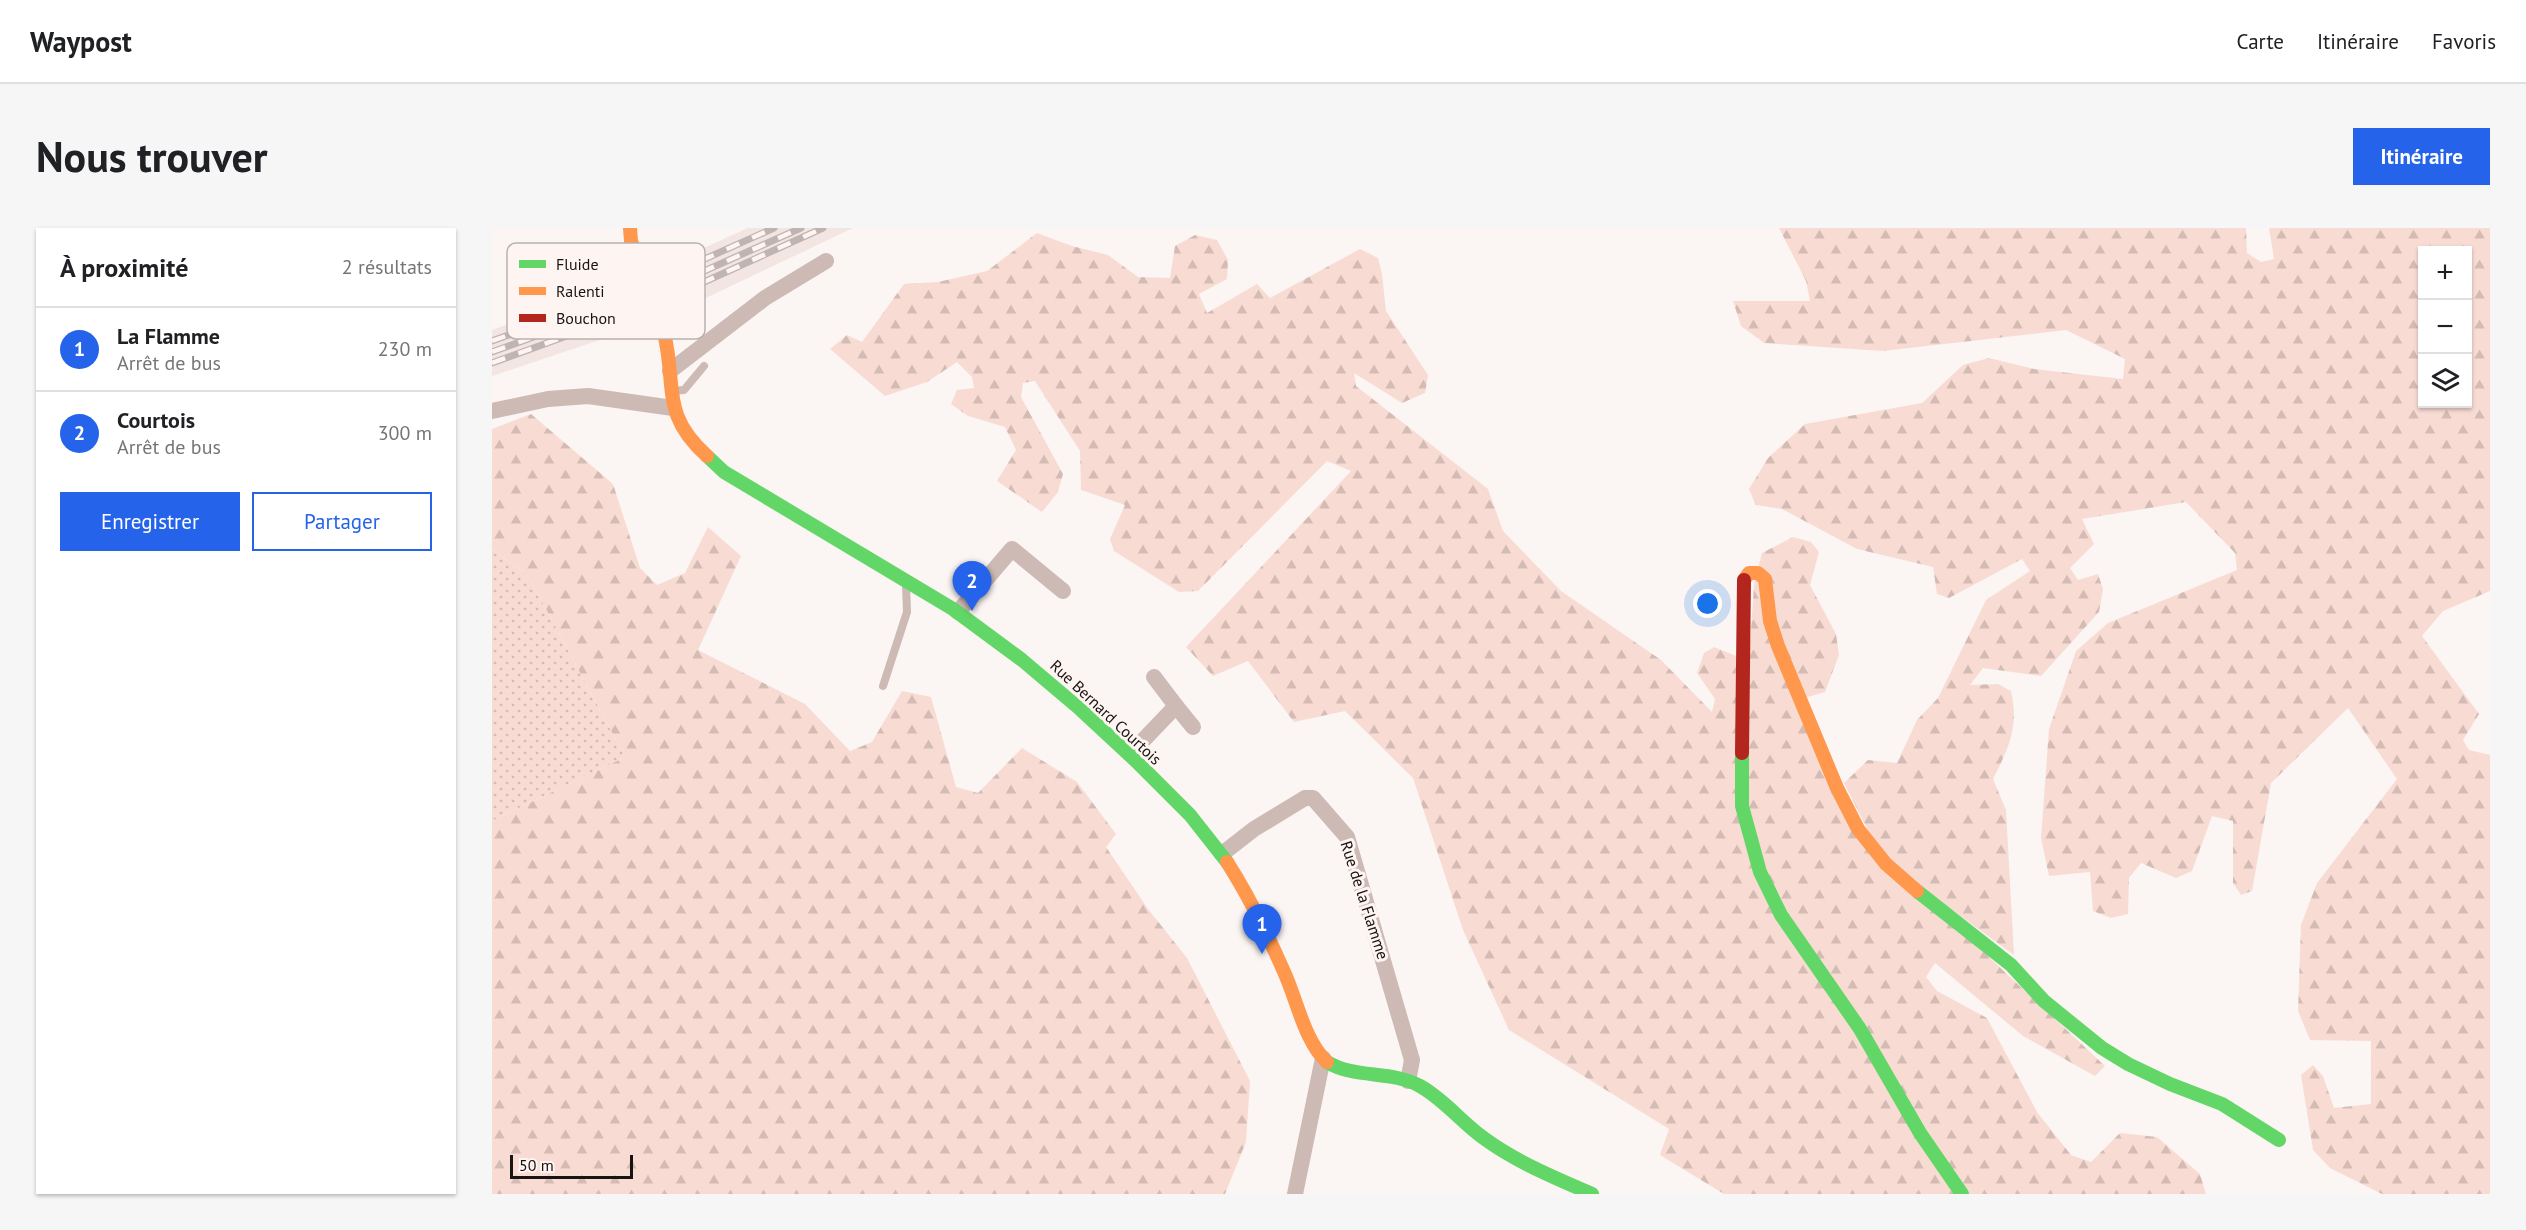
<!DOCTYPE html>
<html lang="fr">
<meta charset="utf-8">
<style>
:root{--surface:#fff;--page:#f6f6f6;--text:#202124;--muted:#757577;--line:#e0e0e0;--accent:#2563eb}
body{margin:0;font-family:"PT Sans",sans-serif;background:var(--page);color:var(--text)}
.controls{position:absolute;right:18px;top:18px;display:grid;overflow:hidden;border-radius:0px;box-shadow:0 2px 4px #0004}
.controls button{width:54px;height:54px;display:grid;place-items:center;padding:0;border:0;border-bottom:2px solid var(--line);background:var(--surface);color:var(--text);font:30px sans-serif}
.scale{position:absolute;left:18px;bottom:15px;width:123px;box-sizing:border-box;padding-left:6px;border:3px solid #171412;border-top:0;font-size:16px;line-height:21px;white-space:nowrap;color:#171412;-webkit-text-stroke:4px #fef4f1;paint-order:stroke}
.you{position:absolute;left:1216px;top:376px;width:21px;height:21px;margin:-15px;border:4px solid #fff;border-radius:50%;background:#1a73e8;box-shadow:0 0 0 9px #1a73e833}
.badge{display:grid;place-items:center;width:39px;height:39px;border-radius:50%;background:var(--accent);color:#fff;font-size:20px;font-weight:700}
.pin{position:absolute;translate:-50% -50px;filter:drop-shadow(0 2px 3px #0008)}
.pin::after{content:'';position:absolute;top:32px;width:21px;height:18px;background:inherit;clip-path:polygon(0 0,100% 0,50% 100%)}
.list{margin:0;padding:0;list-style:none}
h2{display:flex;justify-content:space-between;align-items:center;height:78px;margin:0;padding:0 24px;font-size:26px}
h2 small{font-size:20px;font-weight:400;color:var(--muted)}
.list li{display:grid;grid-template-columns:39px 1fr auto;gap:18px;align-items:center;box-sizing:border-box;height:84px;padding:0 24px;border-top:2px solid var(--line)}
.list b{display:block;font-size:22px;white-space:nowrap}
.list p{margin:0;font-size:20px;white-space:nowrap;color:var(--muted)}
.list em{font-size:20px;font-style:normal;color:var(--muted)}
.actions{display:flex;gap:12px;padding:18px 24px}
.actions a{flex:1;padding:14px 0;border:2px solid var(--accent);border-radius:0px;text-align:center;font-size:21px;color:var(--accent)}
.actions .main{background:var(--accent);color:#fff}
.icon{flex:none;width:33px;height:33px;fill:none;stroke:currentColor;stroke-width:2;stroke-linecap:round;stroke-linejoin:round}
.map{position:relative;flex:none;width:1998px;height:966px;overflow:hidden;border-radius:0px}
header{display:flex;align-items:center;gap:36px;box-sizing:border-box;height:84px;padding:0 30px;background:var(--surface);border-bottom:2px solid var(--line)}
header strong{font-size:28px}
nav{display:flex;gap:33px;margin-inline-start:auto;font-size:21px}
.intro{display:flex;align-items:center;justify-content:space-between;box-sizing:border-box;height:144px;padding:0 36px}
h1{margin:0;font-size:42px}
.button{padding:15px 27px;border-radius:0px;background:var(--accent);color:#fff;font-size:21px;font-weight:700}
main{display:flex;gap:36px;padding:0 36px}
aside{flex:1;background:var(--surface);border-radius:0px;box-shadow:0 2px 4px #0004}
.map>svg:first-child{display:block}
.built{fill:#f2e5e2}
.grass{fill:url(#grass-dots)}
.forest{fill:url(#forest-firs);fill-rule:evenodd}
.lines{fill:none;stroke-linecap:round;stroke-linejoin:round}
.lane{stroke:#cdbab4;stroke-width:8}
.street{stroke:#cdbab4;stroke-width:16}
.fast{stroke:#63d668;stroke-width:14}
.slow{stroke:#ff974d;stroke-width:14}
.jam{stroke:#b3261e;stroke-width:14}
.rail-casing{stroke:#c0b4b2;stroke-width:7}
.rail{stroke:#fef4f1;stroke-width:4.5;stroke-dasharray:14;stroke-linecap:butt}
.labels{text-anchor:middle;stroke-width:6;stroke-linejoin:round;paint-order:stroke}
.street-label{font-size:16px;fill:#171412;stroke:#fef4f1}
.key{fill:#fef4f1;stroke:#b9b1ae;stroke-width:1.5}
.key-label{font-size:16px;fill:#171412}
</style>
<header>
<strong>Waypost</strong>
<nav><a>Carte</a><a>Itinéraire</a><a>Favoris</a></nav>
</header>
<div class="intro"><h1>Nous trouver</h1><a class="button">Itinéraire</a></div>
<main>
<aside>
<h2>À proximité<small>2 résultats</small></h2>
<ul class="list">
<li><span class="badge">1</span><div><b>La Flamme</b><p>Arrêt de bus</p></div><em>230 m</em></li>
<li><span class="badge">2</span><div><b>Courtois</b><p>Arrêt de bus</p></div><em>300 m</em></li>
</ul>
<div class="actions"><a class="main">Enregistrer</a><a>Partager</a></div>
</aside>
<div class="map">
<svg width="1998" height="966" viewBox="0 0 1998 966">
<defs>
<pattern id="grass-dots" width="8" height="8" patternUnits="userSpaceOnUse" patternTransform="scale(1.5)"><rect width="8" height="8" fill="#f8dcd4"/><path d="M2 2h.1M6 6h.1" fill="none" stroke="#d4bcb5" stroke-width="1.8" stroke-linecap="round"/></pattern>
<pattern id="forest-firs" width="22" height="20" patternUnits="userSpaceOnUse" patternTransform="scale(1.5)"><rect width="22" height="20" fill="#f8dcd4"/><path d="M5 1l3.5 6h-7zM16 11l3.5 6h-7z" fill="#d4bcb5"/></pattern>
</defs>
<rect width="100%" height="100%" fill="#fbf5f4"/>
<!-- built -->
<g class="built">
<path d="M256 0H361L176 88 159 44Z"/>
<path d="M142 51 158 95 0 148V102Z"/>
</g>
<!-- grass -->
<path class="grass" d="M0 321 37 349 133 529 0 593Z"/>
<!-- forest -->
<g class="forest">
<path d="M1287 0H1754L1755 25 1769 34 1782 31 1777 0H1998V363L1951 383 1930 408 1987 486 1971 512 1977 522 1998 527V966H1890L1838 940 1821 922 1809 847 1821 837 1831 848 1842 880 1879 876V813L1818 812 1806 783 1809 697 1825 655 1905 551 1856 480 1779 555 1760 663 1749 667 1741 655V593L1720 588 1700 643 1684 650 1649 635 1637 650 1636 686 1619 690 1601 683 1598 644 1557 648 1549 610 1557 501 1584 423 1616 395 1745 342 1743 325 1694 274 1590 291 1602 316 1578 340 1586 352 1606 346 1611 361 1607 384 1549 448 1491 440 1478 457 1506 456 1519 463C1527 499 1517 519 1501 551L1514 582 1522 727 1422 654 1380 610 1352 555 1376 532 1405 535 1425 492 1446 470 1494 372 1538 343 1530 331 1457 370 1445 366 1441 339 1365 321 1290 281 1264 277 1257 261 1276 230 1313 196 1430 175 1471 137 1497 130 1542 141 1631 151 1633 131 1574 102 1391 123 1272 115 1249 98 1241 73H1318L1314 53ZM1930 22H1976V176H1930Z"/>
<path d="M545 5 580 18 616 27 646 49 678 50 683 18 703 7 725 12 736 32 735 51 707 66 715 85 765 56 778 70 868 21 886 30 890 46 894 83 936 147 933 165 910 175 862 145 864 158 996 261 1011 303 1069 363 1169 432 1220 484 1223 471 1205 445 1212 425 1222 419 1257 433 1262 356 1270 325 1301 309 1319 314 1327 324 1318 357 1344 406 1347 427 1333 464 1302 473 1343 569 1500 732 1613 838 1603 848 1531 808 1443 735 1434 749 1445 763 1495 790 1545 884 1579 927 1599 934 1628 905 1665 909 1708 946 1714 966H1232L1168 927 1177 901 1017 802 971 702 921 550 853 483 802 494 756 433 721 448 694 419 859 243 835 233 706 363 687 364 622 323 618 311 633 277 589 262 588 223 543 153 531 155 529 169 571 246 566 264 550 284 505 253 524 222 513 199 476 188 459 176 465 162 482 160 480 149 465 134 435 154 393 168 338 121 355 107 370 114 412 56 446 54 495 43Z"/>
<path d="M39 186 121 256 148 340 165 357 193 345 216 299 249 328 206 422 313 476 358 523 380 514 410 463 439 469 464 559 486 565 530 520 585 554 624 606 614 619 656 681 695 730 758 853 754 914 733 966H0V593L133 529 37 349 0 321V201Z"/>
</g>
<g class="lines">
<!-- lane -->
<g class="lane">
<path d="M181 163 192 162 212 138"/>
<path d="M391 458 415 384 414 357"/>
</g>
<!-- street -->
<g class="street">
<path d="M178 143 273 70 334 33"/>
<path d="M0 183 56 171 96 168 181 180"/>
<path d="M466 384 520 321 571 363"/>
<path d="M662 449 684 478"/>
<path d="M638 526 684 478 701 499"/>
<path d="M730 626 762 601 813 570H821L855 609 920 832 916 853"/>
<path d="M803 966 831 830"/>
</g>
<!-- fast -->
<g class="fast">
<path d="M215 228 232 244 461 381 530 432 588 481 644 533 698 587 735 634"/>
<path d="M1250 525V578L1268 644 1289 687 1368 801 1428 905 1470 966"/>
<path d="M1425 663 1519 737 1552 773 1610 820 1636 836 1678 856 1730 876 1787 912"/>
<path d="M835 834C863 851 899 842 928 858 953 872 970 895 993 911 1026 935 1064 950 1100 966"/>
</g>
<!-- slow -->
<g class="slow">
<path d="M138 0 139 13C150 43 164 74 172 105 185 158 168 186 215 228"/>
<path d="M1252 352 1257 345H1266L1273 351 1278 393 1286 418 1345 560 1366 601 1394 636 1425 663"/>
<path d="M735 634C758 670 776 707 793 746 805 773 813 814 835 834"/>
</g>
<!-- jam -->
<path class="jam" d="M1250 525 1252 352"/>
<!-- rail casing -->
<g class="rail-casing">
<g id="rail">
<path d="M0 113 150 59 282 0"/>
<path d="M0 124 165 64 309 0"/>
<path d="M0 135 168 74 331 0"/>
</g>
</g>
<!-- rail -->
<use href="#rail" class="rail"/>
</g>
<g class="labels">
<!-- street labels -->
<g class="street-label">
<text transform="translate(614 484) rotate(43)" y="6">Rue Bernard Courtois</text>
<text transform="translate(873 672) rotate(72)" y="6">Rue de la Flamme</text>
</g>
</g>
<!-- legend -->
<rect x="15" y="15" width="198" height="96" rx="9" class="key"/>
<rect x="27" y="32" width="27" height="8" fill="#63d668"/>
<rect x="27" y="59" width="27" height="8" fill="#ff974d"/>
<rect x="27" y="86" width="27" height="8" fill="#b3261e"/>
<g class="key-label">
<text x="64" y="42">Fluide</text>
<text x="64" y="69">Ralenti</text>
<text x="64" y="96">Bouchon</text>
</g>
</svg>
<div class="controls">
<button>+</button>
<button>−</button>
<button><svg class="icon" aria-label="layers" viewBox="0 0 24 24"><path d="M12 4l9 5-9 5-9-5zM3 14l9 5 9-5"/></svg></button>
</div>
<div class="scale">50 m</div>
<div class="you"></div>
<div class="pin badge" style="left:770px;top:726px">1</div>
<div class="pin badge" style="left:480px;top:383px">2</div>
</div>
</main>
